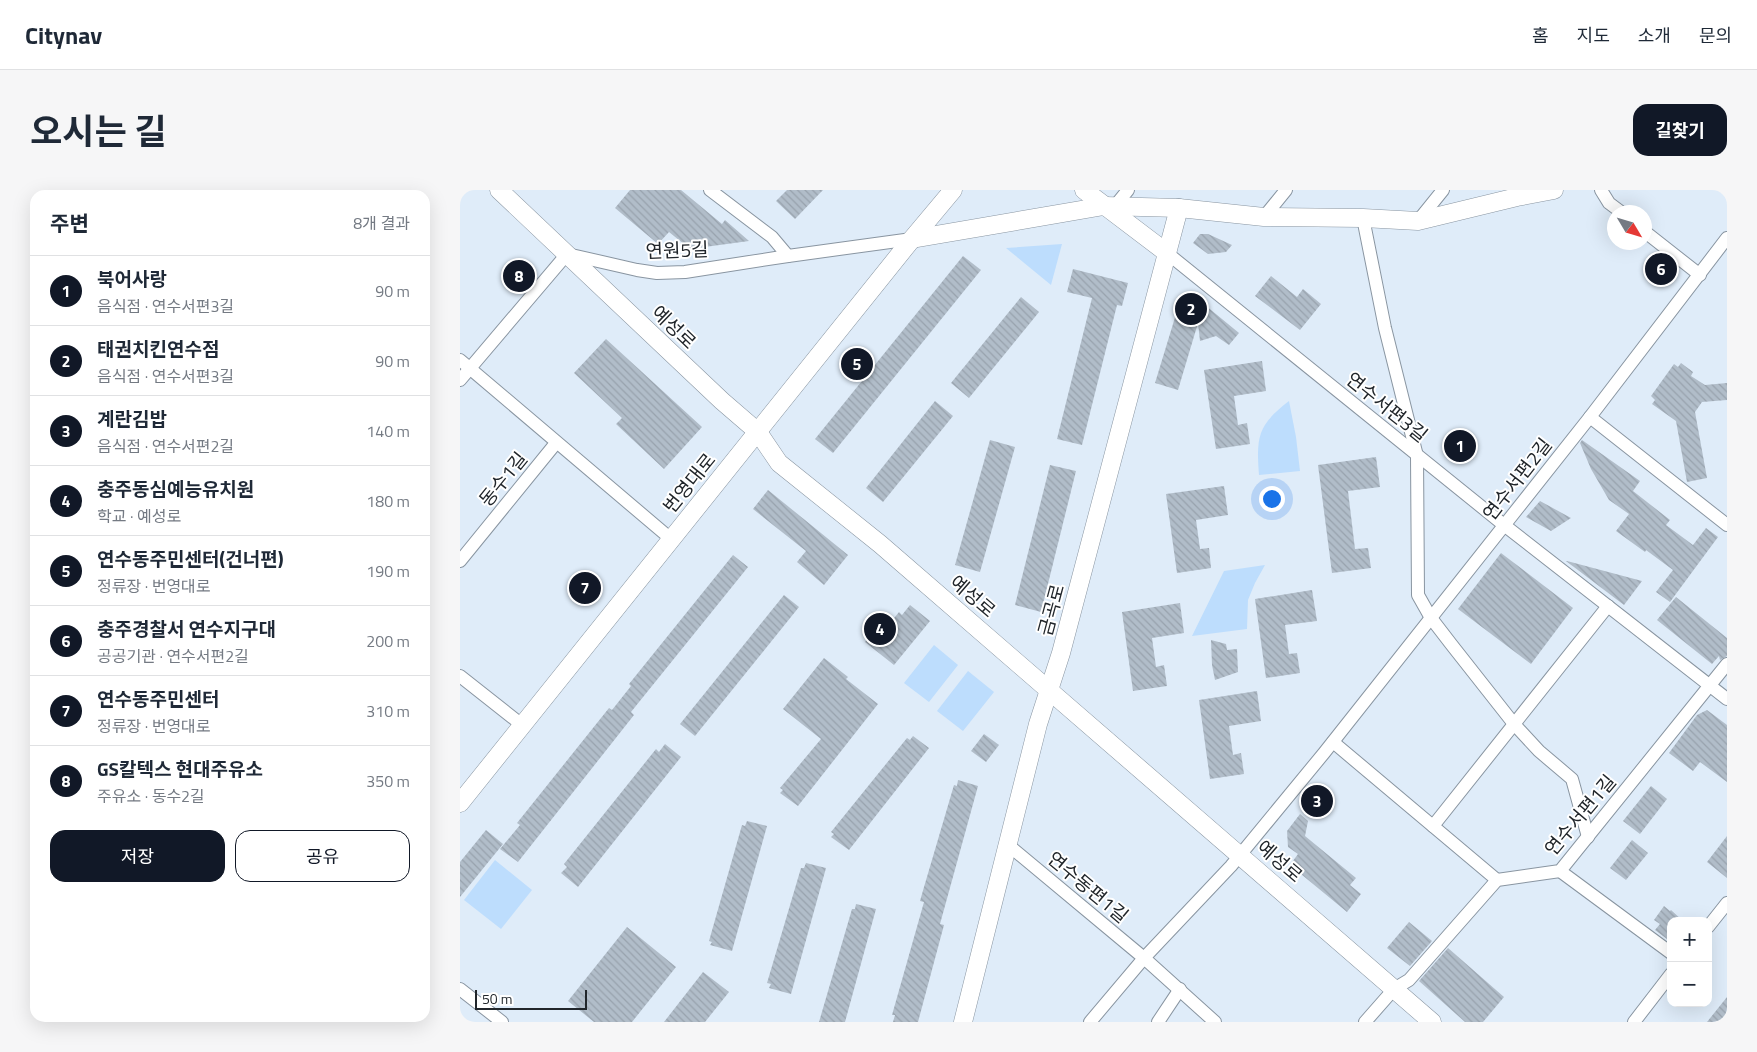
<!DOCTYPE html>
<html lang="ko">
<meta charset="utf-8">
<style>
:root{--surface:#fff;--page:#f6f6f7;--text:#1f2937;--muted:#747a83;--line:#e0e1e3;--accent:#111827}
body{margin:0;font-family:"Titillium Web","Noto Sans KR",sans-serif;background:var(--page);color:var(--text)}
.controls{position:absolute;right:15px;bottom:15px;display:grid;overflow:hidden;border-radius:10px;box-shadow:0 5px 20px #0002}
.controls button{width:45px;height:45px;display:grid;place-items:center;padding:0;border:0;border-bottom:1px solid var(--line);background:var(--surface);color:var(--text);font:25px sans-serif}
.compass{position:absolute;left:1147px;top:15px;width:45px;height:45px;border-radius:50%;background:var(--surface);box-shadow:0 5px 20px #0002;rotate:128deg}
.scale{position:absolute;left:15px;bottom:12px;width:112px;box-sizing:border-box;padding-left:5px;border:2px solid #21262b;border-top:0;font-size:14px;line-height:18px;white-space:nowrap;color:#21262b;-webkit-text-stroke:4px #fff;paint-order:stroke}
.you{position:absolute;left:811px;top:308px;width:18px;height:18px;margin:-12px;border:4px solid #fff;border-radius:50%;background:#1a73e8;box-shadow:0 0 0 8px #1a73e833}
.badge{display:grid;place-items:center;width:32px;height:32px;border-radius:50%;background:var(--accent);color:#fff;font-size:16px;font-weight:700}
.pin{position:absolute;translate:-50% -50%;border:2px solid #fff;box-shadow:0 1px 5px #0006}
.list{margin:0;padding:0;list-style:none}
h2{display:flex;justify-content:space-between;align-items:center;height:65px;margin:0;padding:0 20px;font-size:21px}
h2 small{font-size:16px;font-weight:400;color:var(--muted)}
.list li{display:grid;grid-template-columns:32px 1fr auto;gap:15px;align-items:center;box-sizing:border-box;height:70px;padding:0 20px;border-top:1px solid var(--line)}
.list b{display:block;font-size:19px;white-space:nowrap}
.list p{margin:0;font-size:16px;white-space:nowrap;color:var(--muted)}
.list em{font-size:16px;font-style:normal;color:var(--muted)}
.actions{display:flex;gap:10px;padding:15px 20px}
.actions a{flex:1;padding:11px 0;border:1px solid var(--accent);border-radius:15px;text-align:center;font-size:18px;color:var(--accent)}
.actions .main{background:var(--accent);color:#fff}
.map{position:relative;flex:none;width:1267px;height:832px;overflow:hidden;border-radius:15px}
header{display:flex;align-items:center;gap:30px;box-sizing:border-box;height:70px;padding:0 25px;background:var(--surface);border-bottom:1px solid var(--line)}
header strong{font-size:24px}
nav{display:flex;gap:28px;margin-inline-start:auto;font-size:18px}
.intro{display:flex;align-items:center;justify-content:space-between;box-sizing:border-box;height:120px;padding:0 30px}
h1{margin:0;font-size:35px}
.button{padding:12px 22px;border-radius:15px;background:var(--accent);color:#fff;font-size:18px;font-weight:700}
main{display:flex;gap:30px;padding:0 30px}
aside{flex:1;background:var(--surface);border-radius:15px;box-shadow:0 5px 20px #0002}
.map>svg:first-child{display:block}
.park{fill:#bdddfd}
.building{fill:url(#building-back-hatch)}
.lines{fill:none;stroke-linecap:round;stroke-linejoin:round}
.street-casing{stroke:#8995a1;stroke-width:14}
.secondary-casing{stroke:#8995a1;stroke-width:19}
.street{stroke:#fff;stroke-width:12}
.secondary{stroke:#fff;stroke-width:18}
.labels{text-anchor:middle;stroke-width:4;stroke-linejoin:round;paint-order:stroke}
.street-label{font-size:19px;fill:#21262b;stroke:#fff}
</style>
<header>
<strong>Citynav</strong>
<nav><a>홈</a><a>지도</a><a>소개</a><a>문의</a></nav>
</header>
<div class="intro"><h1>오시는 길</h1><a class="button">길찾기</a></div>
<main>
<aside>
<h2>주변<small>8개 결과</small></h2>
<ul class="list">
<li><span class="badge">1</span><div><b>북어사랑</b><p>음식점 · 연수서편3길</p></div><em>90 m</em></li>
<li><span class="badge">2</span><div><b>태권치킨연수점</b><p>음식점 · 연수서편3길</p></div><em>90 m</em></li>
<li><span class="badge">3</span><div><b>계란김밥</b><p>음식점 · 연수서편2길</p></div><em>140 m</em></li>
<li><span class="badge">4</span><div><b>충주동심예능유치원</b><p>학교 · 예성로</p></div><em>180 m</em></li>
<li><span class="badge">5</span><div><b>연수동주민센터(건너편)</b><p>정류장 · 번영대로</p></div><em>190 m</em></li>
<li><span class="badge">6</span><div><b>충주경찰서 연수지구대</b><p>공공기관 · 연수서편2길</p></div><em>200 m</em></li>
<li><span class="badge">7</span><div><b>연수동주민센터</b><p>정류장 · 번영대로</p></div><em>310 m</em></li>
<li><span class="badge">8</span><div><b>GS칼텍스 현대주유소</b><p>주유소 · 동수2길</p></div><em>350 m</em></li>
</ul>
<div class="actions"><a class="main">저장</a><a>공유</a></div>
</aside>
<div class="map">
<svg width="1267" height="832" viewBox="0 0 1267 832">
<defs>
<pattern id="building-back-hatch" width="6" height="6" patternUnits="userSpaceOnUse" patternTransform="scale(1.25)"><rect width="6" height="6" fill="#b1bdc9"/><path d="M-1 5l2 2M0 0l6 6M5-1l2 2" fill="none" stroke="#98a2ad"/></pattern>
</defs>
<rect width="100%" height="100%" fill="#dfecf9"/>
<!-- park -->
<g class="park">
<path d="M602 54 591 95 546 58Z"/>
<path d="M829 211 836 247 840 281 799 285C796 246 798 235 829 211Z"/>
<path d="M805 375 795 393 788 410 787 439 732 446 764 381Z"/>
<path d="M474 455 498 475 469 512 444 493Z"/>
<path d="M508 481 534 502 503 541 477 521Z"/>
<path d="M35 670 72 700 41 739 4 710Z"/>
</g>
<!-- building -->
<g class="building">
<path d="M170 0H221L262 34 265 30 289 51 230 59 209 42 198 54 155 18Z"/>
<path d="M327 0H363L335 29 316 11Z"/>
<path d="M740 44H748L772 55 766 62 748 64 733 53Z"/>
<path d="M503 66 521 80 373 263 355 249Z"/>
<path d="M613 79 668 93 662 116 657 115 622 255 597 249 632 108 607 102Z"/>
<path d="M811 86 837 107 843 99 861 114 840 140 795 106Z"/>
<path d="M734 106 779 143 769 155 756 146 740 151 738 133 718 200 695 193 720 111 734 109Z"/>
<path d="M561 107 579 122 509 208 491 193Z"/>
<path d="M146 149 242 237 204 279 156 234 162 228 114 183Z"/>
<path d="M802 171 806 201 774 206 778 235 787 233 790 254 756 259 744 180Z"/>
<path d="M1221 173 1233 182 1231 186 1245 195 1267 193V210L1242 212 1235 222 1247 288 1227 292 1216 231 1192 214 1195 210 1191 206 1214 174 1218 177Z"/>
<path d="M475 211 493 226 423 312 406 298Z"/>
<path d="M530 250 555 257 520 382 495 375Z"/>
<path d="M1122 250 1180 291 1173 301 1210 330 1206 335 1233 355 1246 338 1258 347 1210 412 1196 402 1213 380 1186 360 1185 362 1156 341 1169 324 1149 310 1131 279 1120 253Z"/>
<path d="M916 267 920 297 888 301 895 359 908 358 911 378 872 383 858 275Z"/>
<path d="M590 275 616 281 581 422 555 415Z"/>
<path d="M764 296 768 325 736 330 740 359 749 358 751 378 717 383 706 304Z"/>
<path d="M308 300 388 365 364 395 337 372 346 361 293 319Z"/>
<path d="M1080 311 1111 328 1091 341 1066 327Z"/>
<path d="M1041 363 1113 418 1071 474 998 419Z"/>
<path d="M273 365 288 377 171 522 174 525 58 672 40 659 60 635 57 633 149 518 152 520 171 496 169 494Z"/>
<path d="M1106 371H1107L1182 391 1164 415Z"/>
<path d="M852 400 857 431 825 435 829 464 837 463 840 483 806 488 795 409Z"/>
<path d="M324 405 339 417 235 546 220 534Z"/>
<path d="M1216 407 1267 448V466L1260 470 1259 466 1252 474 1197 430Z"/>
<path d="M720 413 724 443 692 448 696 477 704 475 707 496 673 501 662 422Z"/>
<path d="M450 415 470 431 434 475 405 452 417 437 423 442 439 422 442 425Z"/>
<path d="M751 450 766 454 767 460 777 459 778 482 755 490 752 475Z"/>
<path d="M364 468 388 487 386 489 418 514 338 616 320 603 323 600 320 598 361 549 323 519Z"/>
<path d="M797 501 801 531 769 536 773 565 781 563 784 584 750 589 739 510Z"/>
<path d="M1247 520 1267 535V592L1240 572 1233 581 1209 563 1237 525Z"/>
<path d="M524 544 539 555 526 572 511 561Z"/>
<path d="M453 546 469 558 389 660 371 647 374 644 371 642 447 548 450 550Z"/>
<path d="M205 554 221 567 118 697 101 683 107 677 104 674 196 559 199 562Z"/>
<path d="M498 590 518 596 480 734 484 735 458 832H433L435 825H432L464 712 460 711 464 697 494 595 497 596Z"/>
<path d="M1191 596 1207 609 1180 644 1163 631Z"/>
<path d="M840 624 848 631 845 646 896 688 890 695 901 704 887 722 830 675 838 664 828 657 827 641Z"/>
<path d="M287 631 307 636 272 761 250 755 252 752 249 751 282 635 285 636Z"/>
<path d="M26 640 43 654 0 707V672Z"/>
<path d="M1267 646V688L1247 672Z"/>
<path d="M1172 650 1188 663 1166 690 1150 678Z"/>
<path d="M346 673 366 678 331 804 309 798 311 794 307 793 341 678H344Z"/>
<path d="M396 714 416 719 385 832H359L392 719H395Z"/>
<path d="M1204 716 1210 721 1211 720 1223 731H1211V752L1195 740 1200 734 1194 730Z"/>
<path d="M949 732 972 751 950 776 927 758Z"/>
<path d="M167 737 216 777 172 832H134L108 811Z"/>
<path d="M988 758 1044 807 1023 832H1005L959 791Z"/>
<path d="M243 782 269 802 245 832H204Z"/>
<path d="M1267 807V832H1247Z"/>
</g>
<g class="lines">
<!-- street casing -->
<g class="street-casing">
<g id="street">
<path d="M250 0 312 47 328 66"/>
<path d="M1141 0 1149 13 1161 22"/>
<path d="M655 16 668 0"/>
<path d="M804 27 826 0"/>
<path d="M903 28 925 138 957 266 958 405 971 428 991 454 1054 534 1079 561 1112 589 1128 647"/>
<path d="M958 31 983 0"/>
<path d="M1184 41 1240 85"/>
<path d="M707 63 1044 335 1267 509"/>
<path d="M0 170 211 349"/>
<path d="M0 190 107 64 177 80 197 83 225 82 328 66 452 49"/>
<path d="M1130 227 1267 335"/>
<path d="M0 371 96 253"/>
<path d="M0 486 62 535"/>
<path d="M873 552 1037 690"/>
<path d="M973 636 1148 416"/>
<path d="M547 654 684 768 755 832"/>
<path d="M1100 681 1211 763"/>
<path d="M1248 737 1267 713"/>
<path d="M0 799 42 832"/>
<path d="M630 832 684 768 771 676 864 563 1130 227 1267 48"/>
<path d="M698 832 720 799"/>
<path d="M905 832 934 799 949 790 1037 690 1100 681 1267 474"/>
<path d="M1174 832 1211 784"/>
</g>
</g>
<!-- secondary casing -->
<g class="secondary-casing">
<g id="secondary">
<path d="M39 0 262 211 298 242 319 273 420 354 972 832"/>
<path d="M624 0 707 63"/>
<path d="M452 49 644 16 719 18 804 27 903 28 958 31 1057 7 1094 0"/>
<path d="M0 613 452 49 493 0"/>
<path d="M503 832 578 534 601 463 719 18"/>
</g>
</g>
<!-- street -->
<use href="#street" class="street"/>
<!-- secondary -->
<use href="#secondary" class="secondary"/>
</g>
<g class="labels">
<!-- street labels -->
<g class="street-label">
<text transform="translate(217 60) rotate(-2)" y="7">연원5길</text>
<text transform="translate(214 137) rotate(44)" y="7">예성로</text>
<text transform="translate(927 217) rotate(39)" y="7">연수서편3길</text>
<text transform="translate(43 289) rotate(-51)" y="7">동수1길</text>
<text transform="translate(1057 289) rotate(-52)" y="7">연수서편2길</text>
<text transform="translate(229 293) rotate(-51)" y="7">번영대로</text>
<text transform="translate(513 406) rotate(41)" y="7">예성로</text>
<text transform="translate(591 420) rotate(-75)" y="7">금곡로</text>
<text transform="translate(1120 625) rotate(-50)" y="7">연수서편1길</text>
<text transform="translate(820 671) rotate(41)" y="7">예성로</text>
<text transform="translate(628 697) rotate(40)" y="7">연수동편1길</text>
</g>
</g>
</svg>
<div class="controls">
<button>+</button>
<button>−</button>
</div>
<svg class="compass" viewBox="-18 -18 36 36"><path d="M0-13l5 13h-10z" fill="#e53935"/><path d="M0 13l5-13h-10z" fill="#747a83"/></svg>
<div class="scale">50 m</div>
<div class="you"></div>
<div class="pin badge" style="left:1000px;top:256px">1</div>
<div class="pin badge" style="left:731px;top:119px">2</div>
<div class="pin badge" style="left:857px;top:611px">3</div>
<div class="pin badge" style="left:420px;top:439px">4</div>
<div class="pin badge" style="left:397px;top:174px">5</div>
<div class="pin badge" style="left:1201px;top:79px">6</div>
<div class="pin badge" style="left:125px;top:398px">7</div>
<div class="pin badge" style="left:59px;top:86px">8</div>
</div>
</main>
